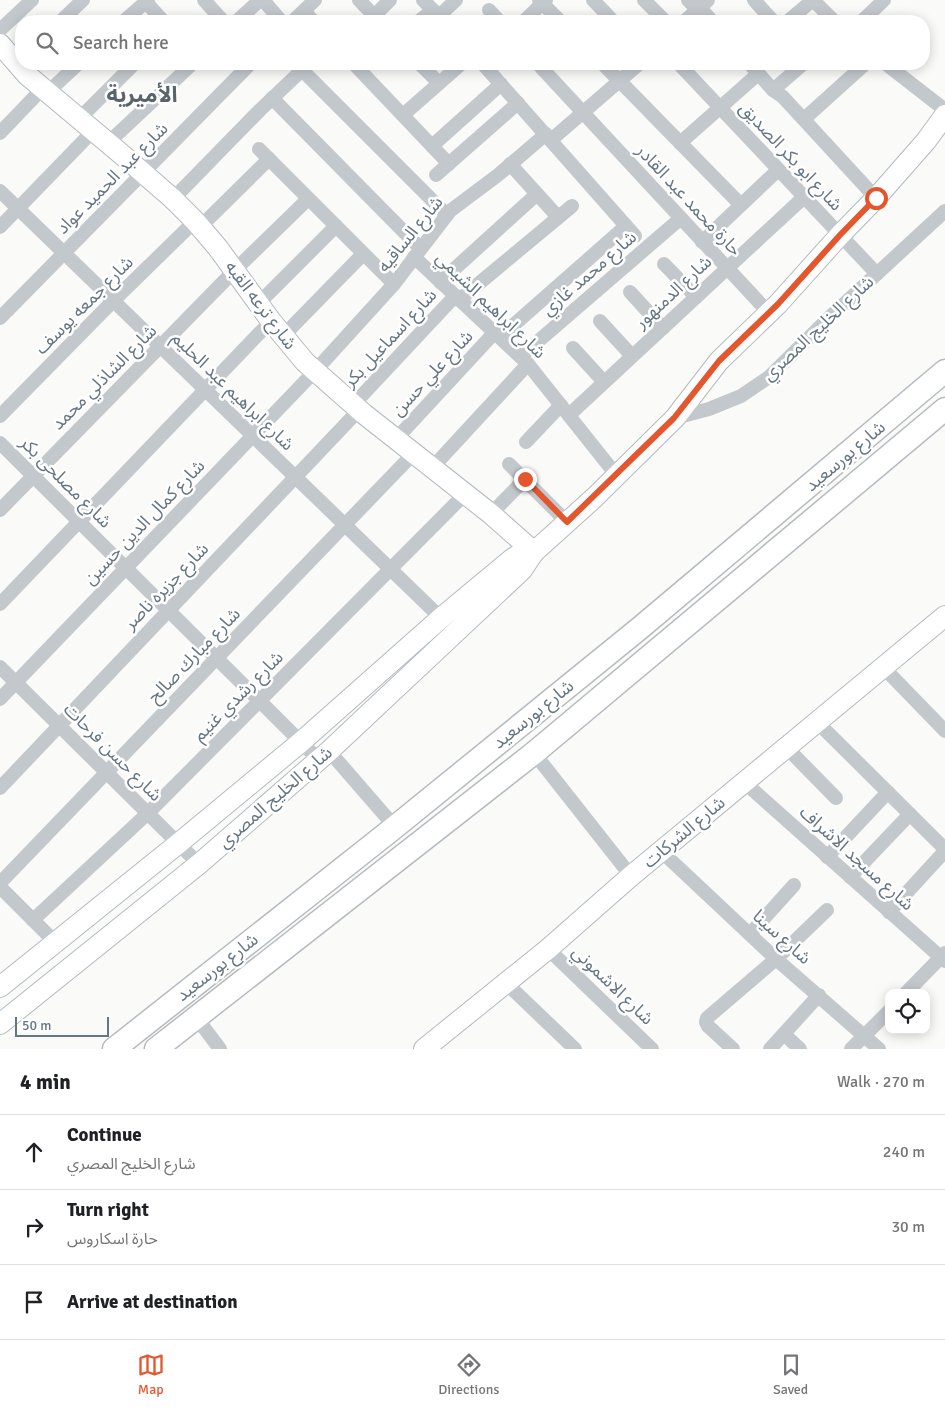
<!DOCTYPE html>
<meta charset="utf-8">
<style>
:root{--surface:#fff;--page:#f6f6f6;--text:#202124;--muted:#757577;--line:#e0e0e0;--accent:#e4572e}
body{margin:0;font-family:Signika,"Noto Sans Arabic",sans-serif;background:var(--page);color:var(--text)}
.controls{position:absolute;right:15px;bottom:15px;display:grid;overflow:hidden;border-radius:10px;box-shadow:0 2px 12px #0003}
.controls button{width:45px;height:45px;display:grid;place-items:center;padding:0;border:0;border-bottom:1px solid var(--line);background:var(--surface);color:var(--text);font:25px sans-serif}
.scale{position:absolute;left:15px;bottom:12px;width:94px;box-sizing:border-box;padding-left:5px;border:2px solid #657683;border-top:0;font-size:14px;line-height:18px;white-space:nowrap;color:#657683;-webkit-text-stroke:4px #fff;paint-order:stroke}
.stop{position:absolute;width:15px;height:15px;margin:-11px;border:4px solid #e4572e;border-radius:50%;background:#fff}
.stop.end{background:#e4572e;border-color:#fff;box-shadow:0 1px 5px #0008}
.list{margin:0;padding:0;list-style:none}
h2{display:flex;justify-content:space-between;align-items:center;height:65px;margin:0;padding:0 20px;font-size:21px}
h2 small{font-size:16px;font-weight:400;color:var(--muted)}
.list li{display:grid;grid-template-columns:32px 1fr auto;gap:15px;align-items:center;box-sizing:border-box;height:75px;padding:0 20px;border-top:1px solid var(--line)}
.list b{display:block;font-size:19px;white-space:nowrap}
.list p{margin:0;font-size:16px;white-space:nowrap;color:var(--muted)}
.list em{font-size:16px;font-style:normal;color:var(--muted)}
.icon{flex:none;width:28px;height:28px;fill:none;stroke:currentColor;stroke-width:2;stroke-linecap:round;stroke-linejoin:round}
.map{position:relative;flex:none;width:945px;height:1049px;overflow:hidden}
.search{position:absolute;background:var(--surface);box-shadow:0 2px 12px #0003;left:15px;right:15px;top:15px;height:55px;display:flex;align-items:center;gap:12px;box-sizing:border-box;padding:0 18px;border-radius:20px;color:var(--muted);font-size:19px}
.sheet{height:290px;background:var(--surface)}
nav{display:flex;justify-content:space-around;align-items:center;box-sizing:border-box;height:70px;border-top:1px solid var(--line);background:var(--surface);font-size:14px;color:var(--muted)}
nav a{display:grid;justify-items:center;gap:2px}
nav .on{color:var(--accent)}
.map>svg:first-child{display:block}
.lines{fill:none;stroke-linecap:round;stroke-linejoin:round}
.secondary-casing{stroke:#b3babf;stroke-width:22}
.primary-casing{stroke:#b5babe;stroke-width:25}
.street{stroke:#c3c8cc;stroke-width:14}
.secondary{stroke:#fff;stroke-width:20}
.primary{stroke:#fff;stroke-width:22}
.route{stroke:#e4572e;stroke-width:6}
.labels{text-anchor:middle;stroke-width:5;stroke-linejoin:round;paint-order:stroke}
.street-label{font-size:18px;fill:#657683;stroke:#fff}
.district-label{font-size:22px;font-weight:bold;fill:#57646e;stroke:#fff}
</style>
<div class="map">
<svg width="945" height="1049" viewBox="0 0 945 1049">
<rect width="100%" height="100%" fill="#fafaf8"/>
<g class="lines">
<!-- secondary casing -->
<g class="secondary-casing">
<g id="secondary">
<path d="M0 44 27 75 126 158 173 199 195 221 218 248 271 321 305 362 364 414 491 514 534 552"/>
<path d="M0 987 179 843 301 742 441 618 512 559 521 553 534 552"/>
<path d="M0 1024 199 864 329 751 522 570 534 552 594 498 675 418 719 361 778 304 840 235 876 198 926 141 945 115"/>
<path d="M424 1049 548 949 631 876 945 616"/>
</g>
</g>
<!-- primary casing -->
<g class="primary-casing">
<g id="primary">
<path d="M114 1049 395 827 640 628 945 371"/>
<path d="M156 1049 534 753 945 409"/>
</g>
</g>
<!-- street -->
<g class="street">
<path d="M204 0 223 21"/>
<path d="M263 0 281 21"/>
<path d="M359 0 379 21"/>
<path d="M423 0 444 21"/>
<path d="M539 0 560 21"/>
<path d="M593 0 613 21"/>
<path d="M644 0 665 21"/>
<path d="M688 0 698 10"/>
<path d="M754 0 773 21"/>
<path d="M146 2 163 21"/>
<path d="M700 8 712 21"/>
<path d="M489 10 499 21"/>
<path d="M304 11 313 21"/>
<path d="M374 16 390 0"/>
<path d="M439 16 456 0"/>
<path d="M61 21 83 0"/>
<path d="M124 21 148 0"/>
<path d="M237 21 260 0"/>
<path d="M293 21 315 0"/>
<path d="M419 21 433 10"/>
<path d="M524 21 546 0"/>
<path d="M685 21 708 0"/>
<path d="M788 21 813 0 834 21"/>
<path d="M862 21 884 0"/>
<path d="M0 30 32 0"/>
<path d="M296 64 447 215"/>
<path d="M354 64 449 164"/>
<path d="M420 64 439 83"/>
<path d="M483 64 635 236"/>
<path d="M538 64 769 313"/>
<path d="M603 64 741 205"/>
<path d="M679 64 877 274"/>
<path d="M750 64 773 90 783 97 876 198"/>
<path d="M886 64 945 110"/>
<path d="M773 90 803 64"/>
<path d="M48 92 78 64"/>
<path d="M272 98 420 248"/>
<path d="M403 115 461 64"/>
<path d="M80 118 134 64"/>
<path d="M804 119 865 64"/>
<path d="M0 133 43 88"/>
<path d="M551 140 639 64"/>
<path d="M108 143 192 64"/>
<path d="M680 143 758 74"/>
<path d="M432 146 501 84"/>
<path d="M259 149 394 284"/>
<path d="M510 164 558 217"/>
<path d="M436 175 518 103"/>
<path d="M0 191 441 618"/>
<path d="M173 199 260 110 302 70"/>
<path d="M0 227 94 130"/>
<path d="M200 227 269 159"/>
<path d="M702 242 778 170"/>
<path d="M414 257 528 364 617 476"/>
<path d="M664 264 696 297"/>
<path d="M440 282 537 194"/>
<path d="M630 292 663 328"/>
<path d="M459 300 572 206"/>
<path d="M258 304 336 226"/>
<path d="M0 318 250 64"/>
<path d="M600 321 632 356"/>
<path d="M283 336 363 254"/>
<path d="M500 337 626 226"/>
<path d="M573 348 604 382"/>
<path d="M521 356 681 218"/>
<path d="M353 405 455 296"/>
<path d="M569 415 804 197"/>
<path d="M0 416 113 301 195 221"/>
<path d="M675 418 709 409 741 396 769 377 831 316 945 211"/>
<path d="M396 439 495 332"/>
<path d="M526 442 561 405"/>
<path d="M0 443 319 760"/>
<path d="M509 464 567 522"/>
<path d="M432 468 528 364"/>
<path d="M0 510 234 271 308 199"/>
<path d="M491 514 525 479"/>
<path d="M0 604 271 321"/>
<path d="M0 667 199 864"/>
<path d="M883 667 945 731"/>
<path d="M0 699 315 371 394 284 450 211 498 175 546 134"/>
<path d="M817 722 945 849"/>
<path d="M786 747 836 798"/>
<path d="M329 751 395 827"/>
<path d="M534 753 631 876"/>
<path d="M744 782 945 961"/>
<path d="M0 788 359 410"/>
<path d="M661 851 776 959 879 1049"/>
<path d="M827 857 888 792"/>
<path d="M850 877 910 814"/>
<path d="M0 883 414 453"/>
<path d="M0 887 55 942"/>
<path d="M889 912 945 851"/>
<path d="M33 920 148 813 465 494"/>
<path d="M750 934 794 885"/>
<path d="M548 949 652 1049"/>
<path d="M506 983 575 1049"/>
<path d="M906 993 945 953"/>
<path d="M196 1017 220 1049"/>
<path d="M784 1034 800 1049"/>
<path d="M733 1049 708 1026 706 1022 707 1018 776 959 827 910"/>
<path d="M770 1049 819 995"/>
<path d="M851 1049 889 1011"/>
</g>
<!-- secondary -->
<use href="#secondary" class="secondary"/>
<!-- primary -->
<use href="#primary" class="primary"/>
</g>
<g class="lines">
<!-- route -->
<path class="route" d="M525 479 567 522 674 418 719 361 778 304 840 235 876 198"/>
</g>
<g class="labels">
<!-- street labels -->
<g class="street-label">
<text transform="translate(791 156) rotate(47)" y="6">شارع ابو بكر الصديق</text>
<text transform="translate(112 178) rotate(-45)" y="6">شارع عبد الحميد عواد</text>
<text transform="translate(689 200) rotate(47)" y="6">حارة محمد عبد القادر</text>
<text transform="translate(410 234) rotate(-51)" y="6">شارع الساقيه</text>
<text transform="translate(589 273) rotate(-41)" y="6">شارع محمد غازي</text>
<text transform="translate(673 292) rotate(-43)" y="6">شارع الدمنهور</text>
<text transform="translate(84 305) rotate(-45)" y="6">شارع جمعه يوسف</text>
<text transform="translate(261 305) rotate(53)" y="6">شارع ترعه القبه</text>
<text transform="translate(491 305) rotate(44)" y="6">شارع ابراهيم الشيمي</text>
<text transform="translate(818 328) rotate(-43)" y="6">شارع الخليج المصري</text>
<text transform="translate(390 338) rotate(-47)" y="6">شارع اسماعيل بكر</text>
<text transform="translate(432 373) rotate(-47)" y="6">شارع علي حسن</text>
<text transform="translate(104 377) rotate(-45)" y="6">شارع الشاذلي محمد</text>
<text transform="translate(233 391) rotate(44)" y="6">شارع ابراهيم عبد الحليم</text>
<text transform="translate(845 456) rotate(-40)" y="6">شارع بورسعيد</text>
<text transform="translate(66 482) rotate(45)" y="6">شارع مصلحى بكر</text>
<text transform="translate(144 522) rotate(-46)" y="6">شارع كمال الدين حسين</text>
<text transform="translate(166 586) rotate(-46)" y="6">شارع جزيره ناصر</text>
<text transform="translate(194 655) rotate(-46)" y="6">شارع مبارك صالح</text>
<text transform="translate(238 696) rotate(-45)" y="6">شارع رشدي غنيم</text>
<text transform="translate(533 714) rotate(-39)" y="6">شارع بورسعيد</text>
<text transform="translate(113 752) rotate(45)" y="6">شارع حسن فرحات</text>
<text transform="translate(275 797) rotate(-41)" y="6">شارع الخليج المصري</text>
<text transform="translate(684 832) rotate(-40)" y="6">شارع الشركات</text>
<text transform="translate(857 858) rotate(42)" y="6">شارع مسجد الاشراف</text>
<text transform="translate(782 937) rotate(42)" y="6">شارع سينا</text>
<text transform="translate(217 967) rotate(-38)" y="6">شارع بورسعيد</text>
<text transform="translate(613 985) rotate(44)" y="6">شارع الاشموني</text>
</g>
<!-- district labels -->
<g class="district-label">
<text x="142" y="102">الأميرية</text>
</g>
</g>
</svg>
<div class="controls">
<button><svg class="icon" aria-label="locate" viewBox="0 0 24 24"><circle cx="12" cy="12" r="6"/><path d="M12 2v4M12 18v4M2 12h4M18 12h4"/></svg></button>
</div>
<div class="scale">50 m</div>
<div class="stop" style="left:876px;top:198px"></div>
<div class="stop end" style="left:525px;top:479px"></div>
<div class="search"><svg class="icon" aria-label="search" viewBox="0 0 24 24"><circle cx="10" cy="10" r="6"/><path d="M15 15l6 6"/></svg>Search here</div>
</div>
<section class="sheet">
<h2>4 min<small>Walk · 270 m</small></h2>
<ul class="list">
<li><svg class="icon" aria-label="ahead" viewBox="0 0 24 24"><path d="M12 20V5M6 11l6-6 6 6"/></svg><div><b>Continue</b><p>شارع الخليج المصري</p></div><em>240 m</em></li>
<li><svg class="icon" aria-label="right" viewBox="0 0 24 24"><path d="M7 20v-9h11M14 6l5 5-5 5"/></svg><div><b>Turn right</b><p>حارة اسكاروس</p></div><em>30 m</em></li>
<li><svg class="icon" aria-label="arrive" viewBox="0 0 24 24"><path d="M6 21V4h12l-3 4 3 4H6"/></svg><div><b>Arrive at destination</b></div></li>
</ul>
</section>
<nav>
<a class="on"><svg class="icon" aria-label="map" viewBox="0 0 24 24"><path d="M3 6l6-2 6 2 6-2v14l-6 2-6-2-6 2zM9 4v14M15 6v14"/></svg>Map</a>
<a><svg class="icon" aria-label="directions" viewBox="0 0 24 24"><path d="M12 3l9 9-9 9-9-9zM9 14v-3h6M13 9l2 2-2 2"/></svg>Directions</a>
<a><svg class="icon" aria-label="saved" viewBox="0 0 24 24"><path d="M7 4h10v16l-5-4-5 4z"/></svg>Saved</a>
</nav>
